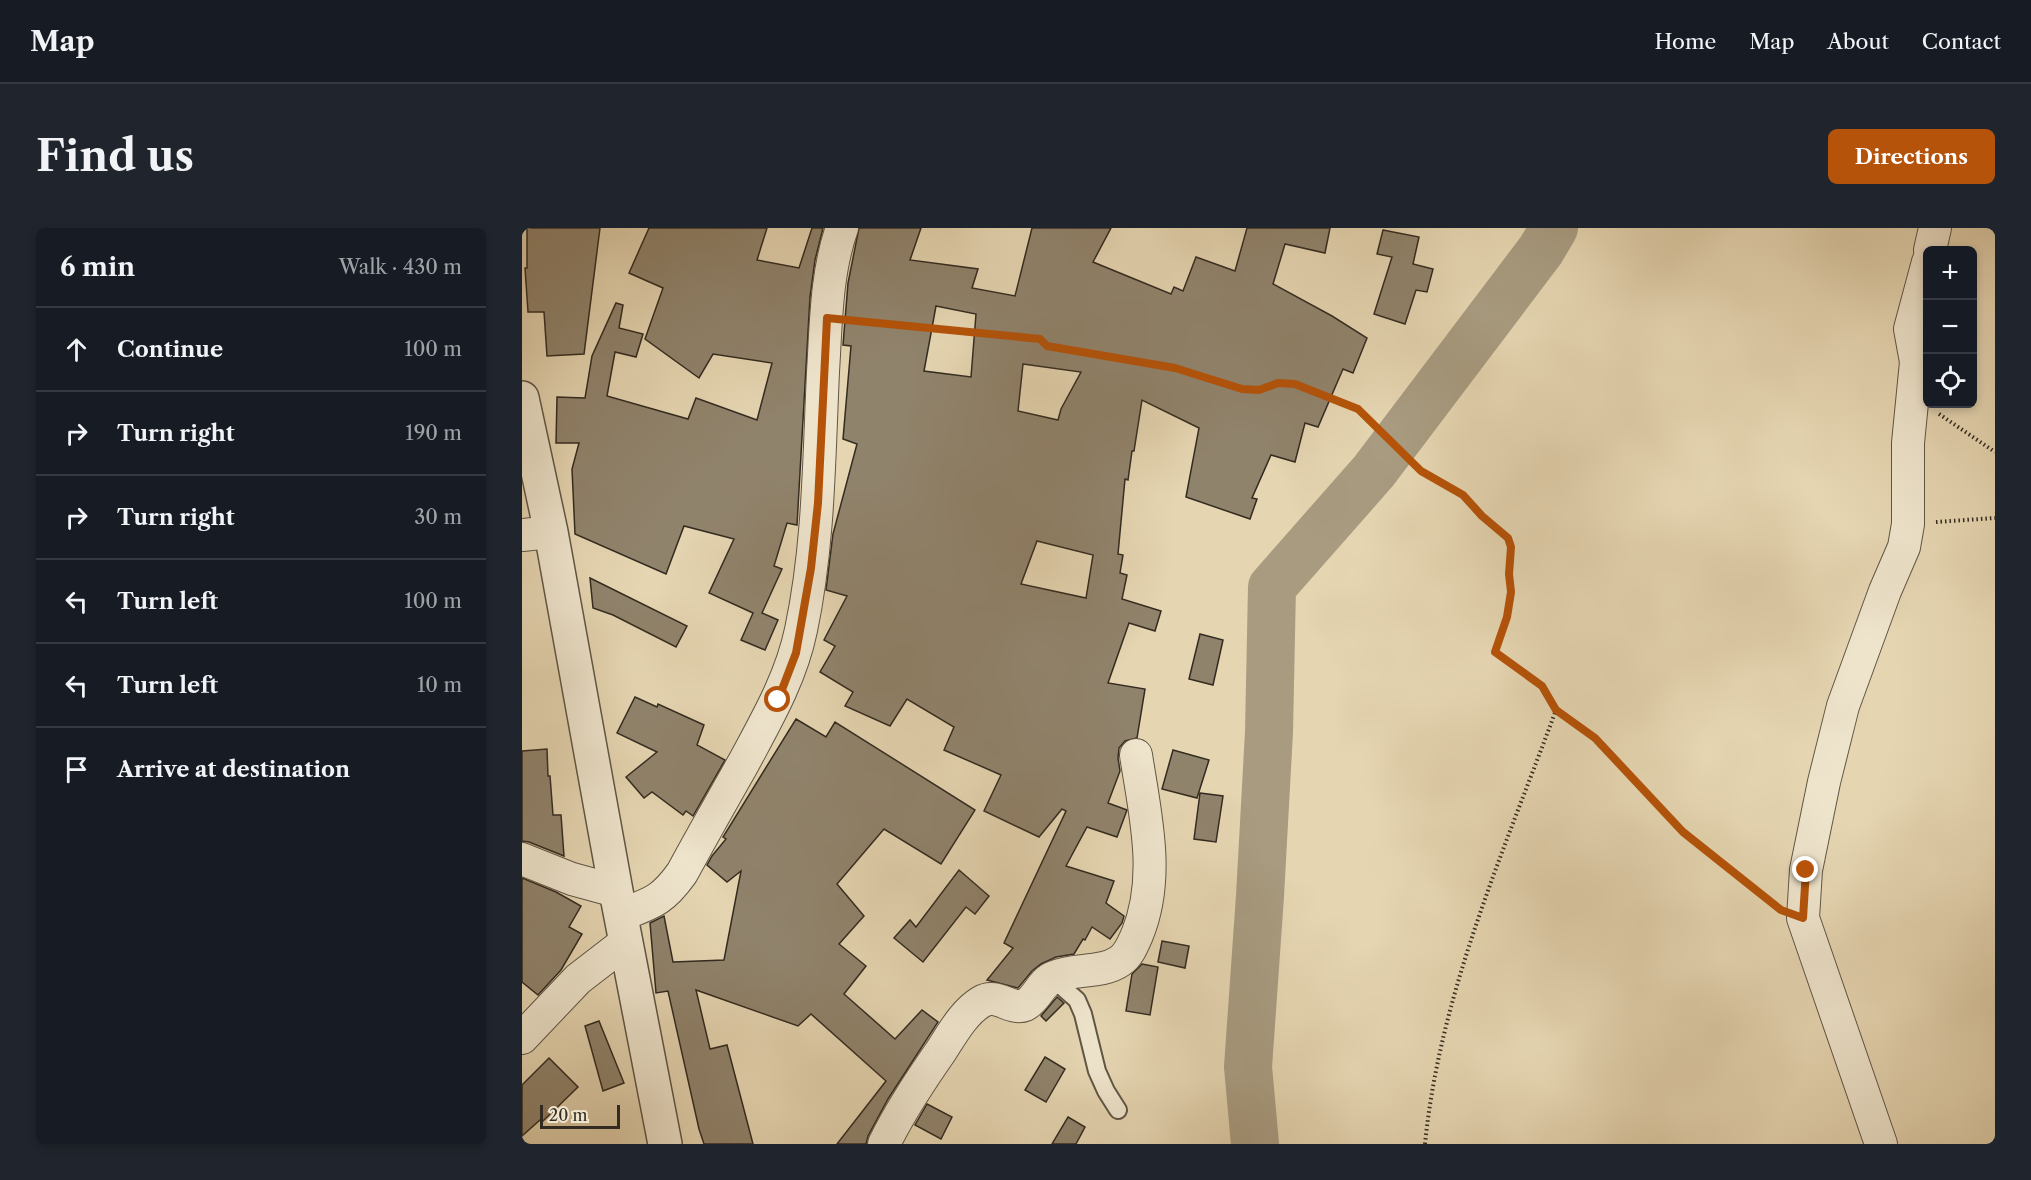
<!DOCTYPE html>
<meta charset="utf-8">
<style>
:root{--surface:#171b24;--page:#20242c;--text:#f1f3f6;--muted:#9ea1a6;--line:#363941;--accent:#b45309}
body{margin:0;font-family:"Libre Caslon Text",serif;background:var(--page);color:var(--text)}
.controls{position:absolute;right:18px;top:18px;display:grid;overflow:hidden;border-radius:9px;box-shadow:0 3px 9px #0003}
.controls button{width:54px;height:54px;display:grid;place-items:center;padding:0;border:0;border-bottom:2px solid var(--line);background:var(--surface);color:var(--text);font:30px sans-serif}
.scale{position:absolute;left:18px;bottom:15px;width:80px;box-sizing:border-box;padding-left:6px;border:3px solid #332b21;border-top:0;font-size:16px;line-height:21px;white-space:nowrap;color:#332b21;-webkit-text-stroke:4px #eee4cc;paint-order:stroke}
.stop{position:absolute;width:18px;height:18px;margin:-14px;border:4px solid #b45309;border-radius:50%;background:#fff}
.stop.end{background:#b45309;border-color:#fff;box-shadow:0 2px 6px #0008}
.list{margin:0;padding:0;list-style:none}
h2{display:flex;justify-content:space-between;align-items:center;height:78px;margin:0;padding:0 24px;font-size:26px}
h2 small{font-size:20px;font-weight:400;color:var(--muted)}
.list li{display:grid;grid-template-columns:39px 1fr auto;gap:18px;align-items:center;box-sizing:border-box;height:84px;padding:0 24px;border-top:2px solid var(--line)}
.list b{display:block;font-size:22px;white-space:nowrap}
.list em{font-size:20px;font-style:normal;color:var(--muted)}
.icon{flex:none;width:33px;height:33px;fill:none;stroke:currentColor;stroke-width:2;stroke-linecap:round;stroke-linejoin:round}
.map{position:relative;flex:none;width:1473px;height:916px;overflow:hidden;border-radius:9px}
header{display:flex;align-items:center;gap:36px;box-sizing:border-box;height:84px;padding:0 30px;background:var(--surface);border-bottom:2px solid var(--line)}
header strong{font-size:28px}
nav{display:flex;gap:33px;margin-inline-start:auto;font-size:21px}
.intro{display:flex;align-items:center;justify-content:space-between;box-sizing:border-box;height:144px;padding:0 36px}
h1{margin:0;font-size:42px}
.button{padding:15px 27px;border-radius:9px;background:var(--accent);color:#fff;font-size:21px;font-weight:700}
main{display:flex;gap:36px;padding:0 36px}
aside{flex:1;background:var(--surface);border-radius:9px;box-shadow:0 3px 9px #0003}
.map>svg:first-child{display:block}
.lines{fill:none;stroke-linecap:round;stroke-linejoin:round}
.river{stroke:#a89b80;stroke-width:48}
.building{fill:#90836c;stroke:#332b21;stroke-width:1.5;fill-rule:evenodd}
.service-casing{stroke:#605645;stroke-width:20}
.minor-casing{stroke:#605645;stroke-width:34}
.tertiary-casing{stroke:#605645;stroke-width:36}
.path{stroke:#332b21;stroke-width:4;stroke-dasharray:1.5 3;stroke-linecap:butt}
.service{stroke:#eee4cc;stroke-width:16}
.minor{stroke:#eee4cc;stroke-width:32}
.tertiary{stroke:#eee4cc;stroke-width:33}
.route{stroke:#b45309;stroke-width:8}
</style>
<header>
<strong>Map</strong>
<nav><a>Home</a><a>Map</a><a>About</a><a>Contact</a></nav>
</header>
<div class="intro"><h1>Find us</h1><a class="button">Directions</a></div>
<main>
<aside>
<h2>6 min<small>Walk · 430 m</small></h2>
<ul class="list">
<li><svg class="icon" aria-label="ahead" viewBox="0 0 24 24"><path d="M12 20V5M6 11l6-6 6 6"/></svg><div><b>Continue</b></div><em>100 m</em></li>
<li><svg class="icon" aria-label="right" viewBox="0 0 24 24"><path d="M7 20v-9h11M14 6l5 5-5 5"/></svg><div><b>Turn right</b></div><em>190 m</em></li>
<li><svg class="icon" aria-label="right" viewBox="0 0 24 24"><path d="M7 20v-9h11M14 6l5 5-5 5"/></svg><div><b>Turn right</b></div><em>30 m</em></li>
<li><svg class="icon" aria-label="left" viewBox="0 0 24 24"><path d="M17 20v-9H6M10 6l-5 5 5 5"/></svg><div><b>Turn left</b></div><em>100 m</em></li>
<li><svg class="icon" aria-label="left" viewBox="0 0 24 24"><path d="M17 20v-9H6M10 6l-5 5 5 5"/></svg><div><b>Turn left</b></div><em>10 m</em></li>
<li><svg class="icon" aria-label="arrive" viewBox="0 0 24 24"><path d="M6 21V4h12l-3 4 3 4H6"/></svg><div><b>Arrive at destination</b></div></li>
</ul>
</aside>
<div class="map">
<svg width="1473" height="916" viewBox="0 0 1473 916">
<rect width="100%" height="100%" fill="#e5d5b1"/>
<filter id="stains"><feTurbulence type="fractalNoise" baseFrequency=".00333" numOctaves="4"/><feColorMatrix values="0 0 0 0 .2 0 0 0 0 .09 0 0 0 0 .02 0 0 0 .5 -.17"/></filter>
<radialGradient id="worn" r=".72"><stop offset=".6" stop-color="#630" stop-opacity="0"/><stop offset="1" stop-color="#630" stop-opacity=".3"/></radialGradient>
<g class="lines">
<!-- river -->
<path class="river" d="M733 916 726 839 738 668 747 504 750 359 852 243 1019 22 1032 0"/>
</g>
<!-- building -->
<g class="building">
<path d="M5 0H78L62 126 25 128 22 84H6L3 40H5Z"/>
<path d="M127 0H245L235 32 277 40 290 0H301L293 32 288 69 275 297 265 295 252 338 260 341 240 385 256 392 243 422 219 412 231 385 187 365 212 311 162 298 144 346 53 306 50 241 57 215H34L35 169 63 170 70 128 94 75 101 77 97 100 121 106 114 129 93 124 85 168 166 191 174 170 235 192 250 135 191 126 177 150 123 111 141 60 107 45Z"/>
<path d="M337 0H399L388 32 456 41 450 60 493 68 510 0H589L571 34 649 66 652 59 661 63 674 29 713 43 725 0H808L803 25 763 16 751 56 810 88 845 110 831 145 821 141 796 199 783 195 773 234 749 227 730 270 735 271 728 291 664 269 677 200 620 172 612 223H610L606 252 603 251 596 326 601 327 598 345 605 347 600 371 639 383 633 403 607 395 586 455 623 461 615 510 603 513 597 520 596 530 598 543 586 575 605 582 595 609 565 599 544 638 592 653 584 675 602 688 600 695 588 711 570 699 563 712 561 711 552 726 534 729 519 736 510 743 496 760 465 752 491 720 482 715 544 583 540 581 517 609 462 583 479 547 422 522 432 499 385 471 368 498 323 478 331 464 298 444 313 418 302 412 325 368 304 362 311 306 335 216 321 211 329 118 321 117 326 55ZM414 78 454 86 449 149 402 143ZM501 136 559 144 539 181 536 192 496 183ZM515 313 571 327 564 370 499 356Z"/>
<path d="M861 2 897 9 891 36 911 41 905 64 894 62 883 96 852 86 870 29 855 26Z"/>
<path d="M68 350 165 398 154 419 91 387 71 380Z"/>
<path d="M678 406 701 412 691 457 667 451Z"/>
<path d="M113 469 135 479 136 476 182 497 175 517 203 532 171 588 164 583 161 587 130 564 122 570 104 549 135 524 95 505Z"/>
<path d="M274 491 304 509 313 494 453 582 419 636 362 601 315 656 342 688 317 716 344 738 322 766 373 811 400 782 416 794 366 871 346 908 344 916H315L364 853 289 786 276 798 174 762 188 821 205 817 231 916H182L177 901 146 763 134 765 128 695 142 688 151 734 202 732 219 643 205 654 185 637 190 628 204 611 201 609Z"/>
<path d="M25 521 26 548H28L31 587H39L42 628 7 614 0 613V523Z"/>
<path d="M651 522 687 532 675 570 640 561Z"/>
<path d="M678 565 701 568 694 614 672 611Z"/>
<path d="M437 642 467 668 453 686 444 679 401 734 372 710 388 692 394 699Z"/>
<path d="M0 650 34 664 59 678 47 699 60 706 39 742 16 767 0 754Z"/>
<path d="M640 713 667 718 663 740 636 734Z"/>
<path d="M620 736 636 739 628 787 604 783 610 746Z"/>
<path d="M535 769 542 775 524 793 519 788Z"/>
<path d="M77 793 102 855 81 863 63 798Z"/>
<path d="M523 829 543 841 524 874 503 862Z"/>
<path d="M27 830 56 859 20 894 18 892 0 908V857Z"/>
<path d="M405 876 430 889 419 911 393 897Z"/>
<path d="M546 889 563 899 554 916H530Z"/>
</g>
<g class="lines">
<!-- service casing -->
<g class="service-casing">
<path id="service" d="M530 750 555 772 561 786 575 843 584 863 596 882"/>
</g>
<!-- minor casing -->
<g class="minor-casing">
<g id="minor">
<path d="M1408 22 1413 0"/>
<path d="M0 307 29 304"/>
<path d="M0 631 50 651 94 663"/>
<path d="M99 687C130 675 140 673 160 645 180 608 201 571 222 534 245 491 269 450 279 402 297 317 297 230 301 144 304 96 304 45 320 0"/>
<path d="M0 810 56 751 104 714"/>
<path d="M362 916C378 883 398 853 419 823 430 806 442 784 459 774 475 764 489 783 503 777 515 771 519 754 532 749 553 740 579 746 598 733 607 727 611 716 615 707 639 649 623 586 614 527"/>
<path d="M1359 916 1281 690 1284 642 1302 554 1321 478 1363 363 1382 319 1386 296V215L1394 134 1388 101 1406 34"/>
</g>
</g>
<!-- tertiary casing -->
<g class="tertiary-casing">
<path id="tertiary" d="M0 170 29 304 94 663 143 916"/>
</g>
<!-- path -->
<g class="path">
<path d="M332 93 517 111 525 118 653 139 719 161 737 162 756 155 773 156 836 181 899 243 941 267 959 288 986 310 989 319 987 346 989 364 985 389 973 425 1020 458 1034 482 1073 510 1161 604 1253 677"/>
<path d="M1417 186 1473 224"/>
<path d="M1414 294 1473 290"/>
<path d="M903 916C918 765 982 623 1034 482"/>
</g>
<!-- service -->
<use href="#service" class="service"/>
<!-- minor -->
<use href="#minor" class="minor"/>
<!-- tertiary -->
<use href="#tertiary" class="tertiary"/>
</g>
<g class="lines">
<!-- route -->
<path class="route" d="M256 472 274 425 289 340 296 275 305 90 518 111 525 118 653 140 720 161 737 162 756 155 773 156 836 181 899 243 941 267 960 288 986 310 989 319 987 346 989 364 985 389 973 424 1020 458 1034 482 1073 510 1161 604 1259 682 1281 690 1284 642"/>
</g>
<rect width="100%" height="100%" filter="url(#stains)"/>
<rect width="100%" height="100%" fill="url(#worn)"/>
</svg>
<div class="controls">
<button>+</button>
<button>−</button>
<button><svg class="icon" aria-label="locate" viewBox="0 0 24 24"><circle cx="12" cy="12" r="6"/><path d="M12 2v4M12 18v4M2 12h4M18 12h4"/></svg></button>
</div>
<div class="scale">20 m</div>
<div class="stop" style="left:256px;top:472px"></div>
<div class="stop end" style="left:1284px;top:642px"></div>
</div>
</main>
